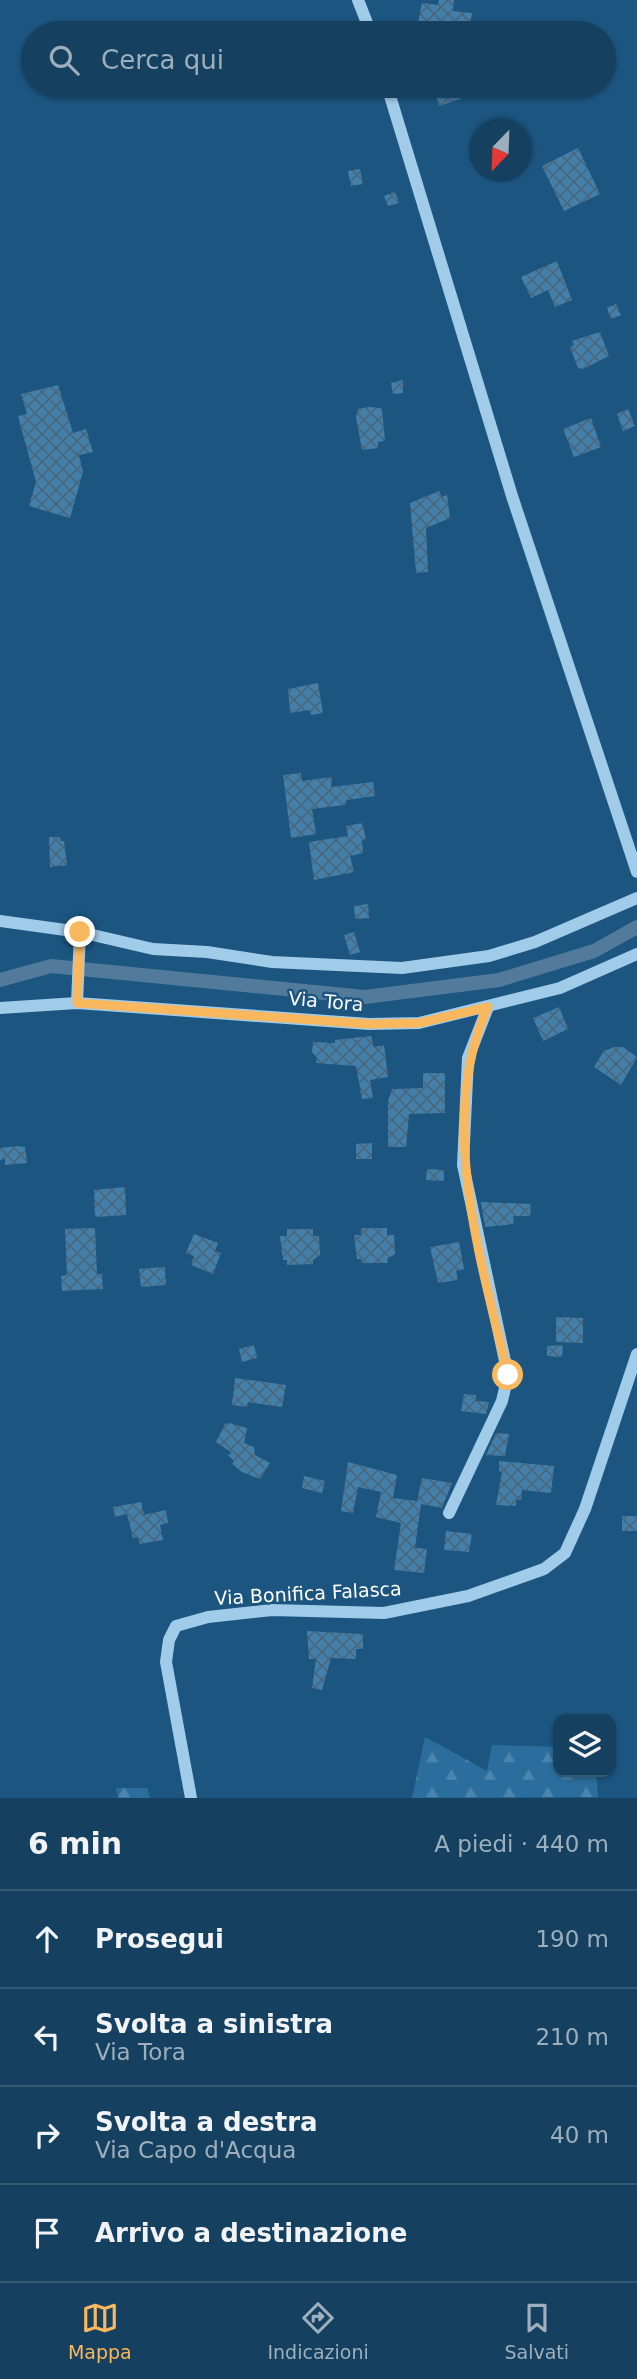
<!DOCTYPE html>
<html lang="it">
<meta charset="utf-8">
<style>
:root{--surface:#154060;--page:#224b69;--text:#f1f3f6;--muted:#9dafbd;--line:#345975;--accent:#fab85e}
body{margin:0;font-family:"DejaVu Sans",sans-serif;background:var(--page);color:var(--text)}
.controls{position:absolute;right:21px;bottom:21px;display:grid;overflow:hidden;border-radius:14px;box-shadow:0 2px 5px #0004}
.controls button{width:63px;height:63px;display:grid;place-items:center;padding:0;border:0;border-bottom:2px solid var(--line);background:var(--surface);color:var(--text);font:35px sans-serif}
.compass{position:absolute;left:469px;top:119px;width:63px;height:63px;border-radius:50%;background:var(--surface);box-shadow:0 2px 5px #0004;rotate:203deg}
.stop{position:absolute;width:21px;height:21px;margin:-16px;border:5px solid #fab85e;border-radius:50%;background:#fff}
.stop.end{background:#fab85e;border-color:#fff;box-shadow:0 2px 7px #0008}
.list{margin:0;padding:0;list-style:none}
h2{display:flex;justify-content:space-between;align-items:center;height:91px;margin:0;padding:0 28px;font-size:30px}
h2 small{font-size:23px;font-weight:400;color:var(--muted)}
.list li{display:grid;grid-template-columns:46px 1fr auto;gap:21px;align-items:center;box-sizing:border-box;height:98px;padding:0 28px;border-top:2px solid var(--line)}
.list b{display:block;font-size:26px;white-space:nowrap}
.list p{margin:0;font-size:23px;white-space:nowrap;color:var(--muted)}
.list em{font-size:23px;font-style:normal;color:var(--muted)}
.icon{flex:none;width:38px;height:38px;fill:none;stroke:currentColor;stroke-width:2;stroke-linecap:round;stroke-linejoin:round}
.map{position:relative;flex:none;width:637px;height:1798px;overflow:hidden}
.search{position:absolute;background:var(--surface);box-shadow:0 2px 5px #0004;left:21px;right:21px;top:21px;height:77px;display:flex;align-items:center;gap:18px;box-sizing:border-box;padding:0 24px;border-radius:38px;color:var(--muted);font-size:26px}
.sheet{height:483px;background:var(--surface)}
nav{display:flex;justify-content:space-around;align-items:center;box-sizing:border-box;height:98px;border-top:2px solid var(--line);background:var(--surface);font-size:19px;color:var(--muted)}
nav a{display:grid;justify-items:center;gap:4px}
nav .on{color:var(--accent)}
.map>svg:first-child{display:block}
.forest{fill:url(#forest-firs)}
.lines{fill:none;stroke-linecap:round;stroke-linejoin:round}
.canal{stroke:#527b9b;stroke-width:14}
.building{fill:url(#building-cross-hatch)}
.minor{stroke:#a0cbe9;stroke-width:12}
.route{stroke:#fab85e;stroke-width:9}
.labels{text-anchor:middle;stroke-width:5;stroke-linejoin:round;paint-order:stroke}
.street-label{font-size:19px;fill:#fff;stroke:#1c5580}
</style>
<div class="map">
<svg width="637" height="1798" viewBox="0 0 637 1798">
<defs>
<pattern id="forest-firs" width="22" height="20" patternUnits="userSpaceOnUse" patternTransform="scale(1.75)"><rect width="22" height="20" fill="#2b6e9d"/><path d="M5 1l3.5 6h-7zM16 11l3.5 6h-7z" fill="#4b84ac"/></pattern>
<pattern id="building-cross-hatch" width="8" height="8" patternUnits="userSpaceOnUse" patternTransform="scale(1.75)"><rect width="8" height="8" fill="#447faa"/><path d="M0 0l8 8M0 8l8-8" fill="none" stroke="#486880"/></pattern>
</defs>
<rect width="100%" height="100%" fill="#1c5580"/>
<!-- forest -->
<g class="forest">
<path d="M425 1737 487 1771 492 1745 558 1747V1772H596L598 1797 412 1798Z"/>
<path d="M116 1788H147L150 1798H118Z"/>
</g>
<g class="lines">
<!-- canal -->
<path class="canal" d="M0 980 51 966 365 997 499 980 594 951 637 927"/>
</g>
<!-- building -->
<g class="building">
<path d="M439 0H454L453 11 472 13 469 33H439L440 28 418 23 422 3 438 5Z"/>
<path d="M433 86H470L472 95 439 106Z"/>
<path d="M578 148 600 194 564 211 542 166Z"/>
<path d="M360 169 363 184 351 186 348 171Z"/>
<path d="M395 192 399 203 388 206 384 196Z"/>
<path d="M557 261 572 300 555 307 548 290 531 298 521 277Z"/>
<path d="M616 304 621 315 611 319 607 308Z"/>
<path d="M600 332 609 356 583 369 578 368 570 347 574 345 572 341Z"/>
<path d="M403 380V393L393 394 391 383Z"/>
<path d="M58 385 73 433 86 429 93 452 79 455 83 472 70 518 29 506 36 482 18 416 27 414 21 394Z"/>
<path d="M369 407 382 408 385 441 378 442V448L362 450 356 417 358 409Z"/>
<path d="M628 409 635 426 623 431 617 414Z"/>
<path d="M591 418 601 447 574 457 563 429Z"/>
<path d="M439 491 442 497 447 495 450 518 426 528 428 572 416 573 410 503Z"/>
<path d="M318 683 323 713 311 715 310 710 290 713 288 689Z"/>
<path d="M301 773 302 781 332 777 331 787 373 782 375 796 347 800 345 805 312 809 316 834 291 838 283 775Z"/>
<path d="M362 823 366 839 362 840 363 853 350 856 354 872 314 880 309 842 348 836 346 826Z"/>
<path d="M49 837H60L61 841H64L67 865 50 867Z"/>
<path d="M368 904 369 918 355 919 354 906Z"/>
<path d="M354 932 360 952 350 955 344 935Z"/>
<path d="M559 1007 568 1029 543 1041 533 1018Z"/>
<path d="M371 1036 374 1047 384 1045 388 1077 370 1080 373 1098 362 1099 356 1066 316 1063 317 1058 312 1052 313 1042 335 1043V1040Z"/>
<path d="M614 1047H623L637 1057 621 1085 594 1067 604 1051Z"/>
<path d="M423 1073H445V1113L409 1114 406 1147H388V1101L392 1089 423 1088Z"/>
<path d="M372 1143V1159H356V1144Z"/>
<path d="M17 1146 25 1147 27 1163 5 1165V1159L0 1160V1148Z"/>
<path d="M427 1169 444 1170V1181L426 1180Z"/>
<path d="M125 1187 126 1215 95 1217 94 1190Z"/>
<path d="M481 1202 531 1204 530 1216H513L514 1224 485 1227Z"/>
<path d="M95 1228 97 1274H102L103 1289 62 1291 61 1276 67 1275 65 1229Z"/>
<path d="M361 1228H387V1235H394L395 1254 387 1259 388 1263H362L361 1259H357L354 1235H361Z"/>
<path d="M287 1229H313V1236H319L320 1255 313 1260V1264L287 1265V1260H283L280 1236H287Z"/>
<path d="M194 1234 218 1243 215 1251 221 1253 213 1274 191 1265 194 1256 186 1253Z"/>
<path d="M459 1242 464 1269 456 1271 458 1280 438 1283 430 1247Z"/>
<path d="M165 1267 166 1285 141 1287 139 1269Z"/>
<path d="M556 1317 583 1318V1343L556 1342Z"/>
<path d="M254 1345 257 1358 242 1362 239 1349Z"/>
<path d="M563 1345 562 1357 547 1356V1346Z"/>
<path d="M235 1378 286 1385 282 1407 248 1402 247 1407 232 1405Z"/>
<path d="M464 1394 476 1395V1401L489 1402 486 1414 461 1411Z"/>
<path d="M229 1423 247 1428 244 1443 254 1447 255 1455 270 1463 260 1479 240 1471 232 1464 234 1461 228 1455 232 1453 216 1442 225 1424Z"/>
<path d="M496 1433 509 1434 505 1456 486 1455Z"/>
<path d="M499 1461 554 1466 551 1493 522 1490 521 1500H516V1506L496 1505 502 1472 499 1471Z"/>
<path d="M348 1462 397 1475 393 1498 417 1501 422 1478 452 1483 442 1508 421 1504 415 1548 427 1549 424 1573 394 1570 401 1523 376 1517 381 1492 358 1487 353 1513 341 1511Z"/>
<path d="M304 1476 325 1481 322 1493 302 1488Z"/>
<path d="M141 1502 144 1515 166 1510 168 1523 160 1525 163 1540 140 1544 138 1537 133 1538 127 1514 115 1517 113 1507Z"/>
<rect x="622" y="1516" width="15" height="15"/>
<path d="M446 1531 472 1534 469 1552 444 1550Z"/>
<path d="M307 1631 363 1634V1649H356V1659L331 1658 322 1690 312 1688 316 1659H309Z"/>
</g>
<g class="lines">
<!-- minor -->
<g class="minor">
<path d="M358 0 371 33"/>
<path d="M387 86 512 496 637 872"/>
<path d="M0 921 80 932 77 1003"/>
<path d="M80 932 153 949 207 952 272 962 402 968 489 956 535 942 637 898"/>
<path d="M0 1008 77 1003 369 1024 419 1023 560 988 637 954"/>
<path d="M449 1513 502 1401 508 1375 463 1165 468 1058 488 1007"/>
<path d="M191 1798 166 1662 169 1640 176 1626 208 1617 272 1610 384 1613 468 1596 544 1569 565 1553 585 1509 637 1354"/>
</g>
</g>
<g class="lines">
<!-- route -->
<path class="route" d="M80 932 77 1003 369 1024 419 1023 488 1007C436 1119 481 1260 508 1375"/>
</g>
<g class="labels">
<!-- street labels -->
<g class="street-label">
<text transform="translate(326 1001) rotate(5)" y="7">Via Tora</text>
<text transform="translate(308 1593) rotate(-3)" y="7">Via Bonifica Falasca</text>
</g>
</g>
</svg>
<div class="controls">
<button><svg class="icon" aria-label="layers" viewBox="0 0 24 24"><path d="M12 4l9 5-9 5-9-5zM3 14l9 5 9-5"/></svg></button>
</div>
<svg class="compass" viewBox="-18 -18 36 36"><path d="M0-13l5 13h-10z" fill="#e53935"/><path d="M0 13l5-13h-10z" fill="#9dafbd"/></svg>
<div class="stop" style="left:508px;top:1375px"></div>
<div class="stop end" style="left:80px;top:932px"></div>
<div class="search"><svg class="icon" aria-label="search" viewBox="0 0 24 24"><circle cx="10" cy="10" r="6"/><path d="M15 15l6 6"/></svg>Cerca qui</div>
</div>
<section class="sheet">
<h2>6 min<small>A piedi · 440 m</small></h2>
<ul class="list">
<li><svg class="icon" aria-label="ahead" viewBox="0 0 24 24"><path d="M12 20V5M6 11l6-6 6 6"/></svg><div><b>Prosegui</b></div><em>190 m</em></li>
<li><svg class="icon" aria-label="left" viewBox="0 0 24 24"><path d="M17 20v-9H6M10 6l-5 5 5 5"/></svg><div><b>Svolta a sinistra</b><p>Via Tora</p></div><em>210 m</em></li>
<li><svg class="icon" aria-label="right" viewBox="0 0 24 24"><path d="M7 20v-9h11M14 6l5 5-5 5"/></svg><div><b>Svolta a destra</b><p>Via Capo d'Acqua</p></div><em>40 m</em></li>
<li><svg class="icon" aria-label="arrive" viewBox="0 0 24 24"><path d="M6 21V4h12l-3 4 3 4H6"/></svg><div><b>Arrivo a destinazione</b></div></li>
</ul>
</section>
<nav>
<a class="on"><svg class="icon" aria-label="map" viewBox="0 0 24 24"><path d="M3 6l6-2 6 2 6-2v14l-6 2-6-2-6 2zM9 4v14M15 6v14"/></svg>Mappa</a>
<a><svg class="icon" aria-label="directions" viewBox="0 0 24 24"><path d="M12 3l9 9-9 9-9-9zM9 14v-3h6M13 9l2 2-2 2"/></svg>Indicazioni</a>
<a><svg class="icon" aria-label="saved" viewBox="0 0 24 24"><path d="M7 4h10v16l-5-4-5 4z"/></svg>Salvati</a>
</nav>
